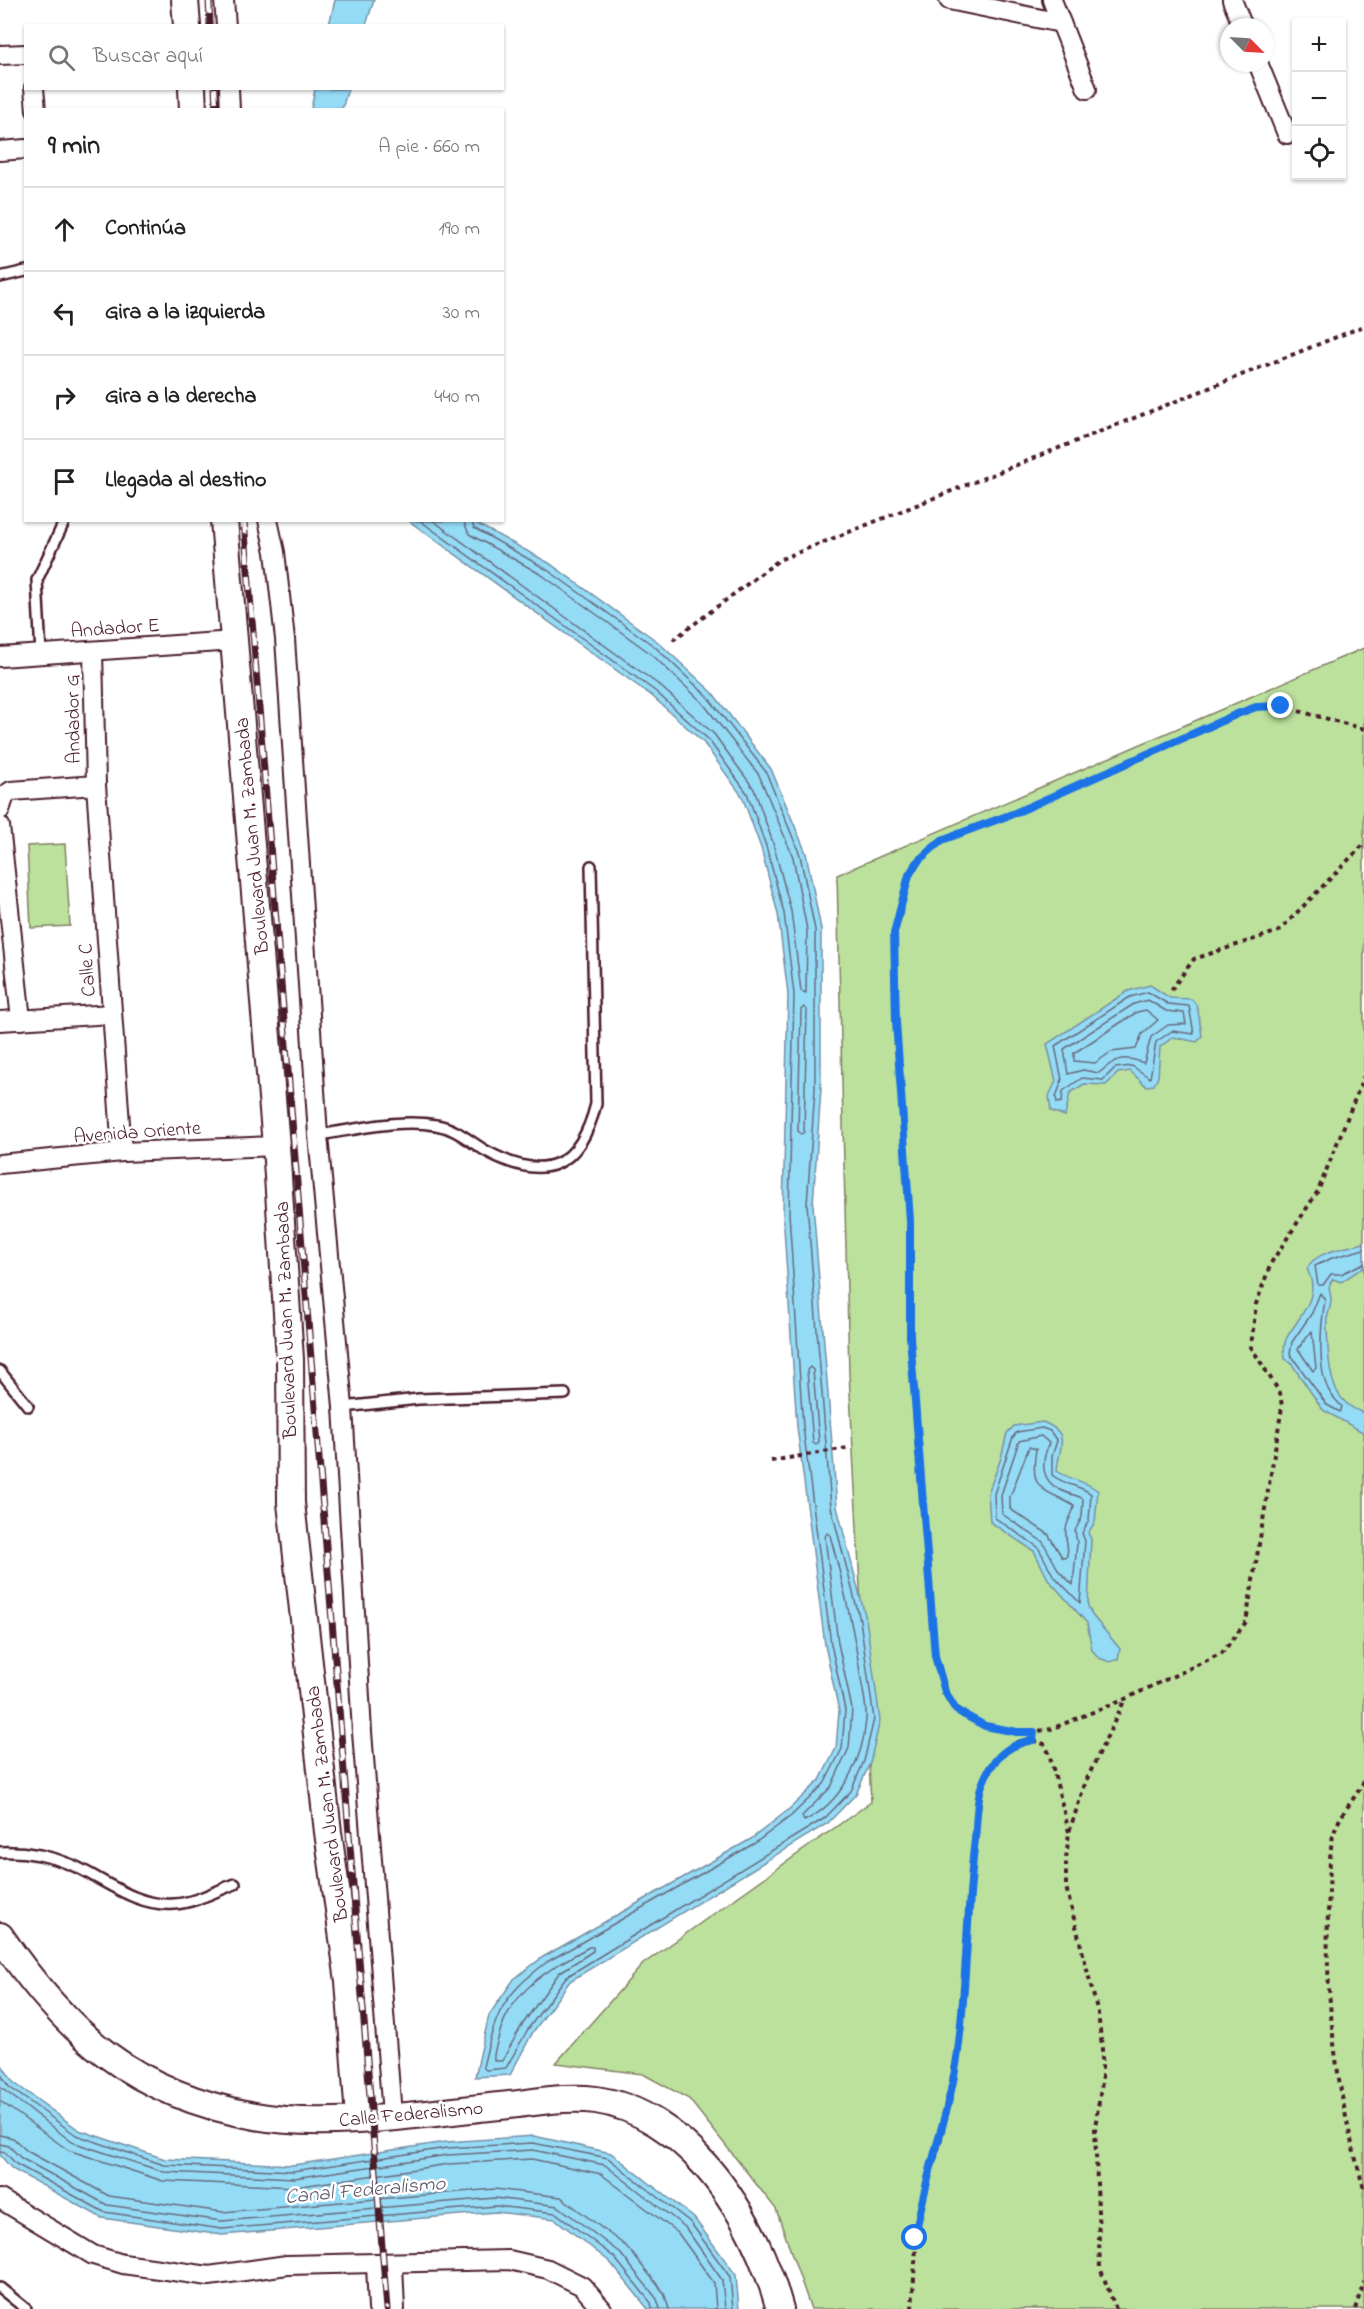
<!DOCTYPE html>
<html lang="es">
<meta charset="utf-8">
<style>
:root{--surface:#fff;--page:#f6f6f6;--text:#222;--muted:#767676;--line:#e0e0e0}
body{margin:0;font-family:"Indie Flower",sans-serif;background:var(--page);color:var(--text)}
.controls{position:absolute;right:18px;top:18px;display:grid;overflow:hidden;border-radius:0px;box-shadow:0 2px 4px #0004}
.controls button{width:54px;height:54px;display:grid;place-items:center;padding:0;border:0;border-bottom:2px solid var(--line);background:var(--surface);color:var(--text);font:30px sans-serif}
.compass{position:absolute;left:1220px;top:18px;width:54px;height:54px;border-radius:50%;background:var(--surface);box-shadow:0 2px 4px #0004;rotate:114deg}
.stop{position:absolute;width:18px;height:18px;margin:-14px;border:4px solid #1a73e8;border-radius:50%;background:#fff}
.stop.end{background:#1a73e8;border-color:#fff;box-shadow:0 2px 6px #0008}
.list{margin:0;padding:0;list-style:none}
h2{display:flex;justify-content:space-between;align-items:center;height:78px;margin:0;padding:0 24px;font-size:26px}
h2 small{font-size:20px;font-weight:400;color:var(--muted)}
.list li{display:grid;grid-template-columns:39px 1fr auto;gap:18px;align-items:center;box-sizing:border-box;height:84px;padding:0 24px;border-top:2px solid var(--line)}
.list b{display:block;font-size:22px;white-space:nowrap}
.list em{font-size:20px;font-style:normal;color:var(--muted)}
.icon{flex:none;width:33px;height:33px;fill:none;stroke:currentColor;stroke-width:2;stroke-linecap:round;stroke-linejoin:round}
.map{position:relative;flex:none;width:1364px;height:2309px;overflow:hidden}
.search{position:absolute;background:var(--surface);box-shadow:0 2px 4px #0004;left:24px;top:24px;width:480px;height:66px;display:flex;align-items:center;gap:15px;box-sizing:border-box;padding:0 21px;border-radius:0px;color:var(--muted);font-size:22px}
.panel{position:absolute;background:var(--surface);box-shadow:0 2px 4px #0004;left:24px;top:108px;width:480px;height:414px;border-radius:0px}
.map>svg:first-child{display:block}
.green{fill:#bbe19c;stroke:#828064;stroke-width:1.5}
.water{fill:#94dbf6;stroke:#7690a5;stroke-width:1.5}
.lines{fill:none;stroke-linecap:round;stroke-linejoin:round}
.shore{stroke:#686a7c;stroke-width:1.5}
.lane-casing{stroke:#4a1f2b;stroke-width:14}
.street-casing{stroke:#4a1f2b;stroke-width:22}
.secondary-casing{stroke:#4a1f2b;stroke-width:30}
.path{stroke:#4a1f2b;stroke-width:4;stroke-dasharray:4.5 4.5;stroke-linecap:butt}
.lane{stroke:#fff;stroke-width:9}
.street{stroke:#fff;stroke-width:18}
.secondary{stroke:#fff;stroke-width:26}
.rail-casing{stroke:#4a1f2b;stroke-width:7}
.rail{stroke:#fff;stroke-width:4.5;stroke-dasharray:14;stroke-linecap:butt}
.route{stroke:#1a73e8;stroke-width:8}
.labels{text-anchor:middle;stroke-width:5;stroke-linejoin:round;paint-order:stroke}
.street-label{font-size:20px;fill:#4a1f2b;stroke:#fff}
.water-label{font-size:21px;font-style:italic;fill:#605768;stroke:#fff}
</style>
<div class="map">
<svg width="1364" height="2309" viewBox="0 0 1364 2309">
<rect width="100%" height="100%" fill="#fff"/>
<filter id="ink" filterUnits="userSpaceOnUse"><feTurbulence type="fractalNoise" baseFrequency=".0167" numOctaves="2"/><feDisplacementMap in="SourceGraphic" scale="12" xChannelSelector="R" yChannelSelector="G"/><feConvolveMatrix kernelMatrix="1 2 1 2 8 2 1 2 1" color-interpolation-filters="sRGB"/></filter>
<g filter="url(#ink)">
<!-- green -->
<g class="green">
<path d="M1364 648V2309H811L776 2209 689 2099 643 2074 556 2063 643 1964 871 1802 849 1373 837 875Z"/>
<path d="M65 844 70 926 31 928 27 846Z"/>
</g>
<!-- water -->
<g class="water">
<path d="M335 0H374L366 25H329Z"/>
<path d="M315 89H348L342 109H311Z"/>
<path d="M409 521H472L549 563 658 642 712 692 771 769 806 853 821 929V1089L813 1204 837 1507 866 1619 880 1720 870 1763 856 1794 828 1823 570 1981 533 2032 510 2075 475 2077 489 2015 514 1979 543 1957 751 1839 787 1811 820 1780 836 1748 839 1711 825 1645 797 1427 783 1213 788 994 778 914 761 848 742 796 703 742 652 696Z"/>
<path d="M1150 985 1170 998 1191 999 1197 1005 1202 1036 1197 1042 1173 1037 1160 1047 1158 1077 1154 1085 1146 1086 1130 1071 1118 1073 1106 1085 1084 1084 1070 1093 1065 1116 1051 1111 1049 1096 1056 1081 1047 1044 1128 991Z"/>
<path d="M1364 1243V1267L1341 1282 1333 1279C1326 1287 1331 1291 1331 1300 1331 1306 1328 1313 1327 1319 1326 1328 1328 1338 1328 1348 1330 1376 1333 1403 1364 1413V1433L1323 1410 1291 1363 1284 1358C1284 1352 1284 1344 1286 1339 1299 1316 1322 1297 1307 1269 1314 1251 1347 1248 1364 1243Z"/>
<path d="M1043 1422C1073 1434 1058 1447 1057 1471 1070 1480 1089 1482 1098 1491L1095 1522 1088 1533 1091 1539 1088 1606 1092 1615 1120 1649 1118 1659 1110 1662 1099 1658 1092 1650 1087 1623 1048 1579 1034 1551 990 1522 988 1493 1001 1458 1007 1433 1014 1426Z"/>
<path d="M0 2062 13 2082 79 2130 165 2159 293 2165 446 2142 534 2136 611 2153 694 2218 736 2275 739 2309H648L610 2262 555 2219 496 2212 222 2235 102 2218 12 2169 0 2155Z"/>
</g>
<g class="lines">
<!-- shore -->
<g class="shore">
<path d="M419 520 655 691 708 739 747 793 766 846 784 913 794 994 789 1213 803 1427 831 1644 845 1710 842 1749 824 1784 791 1816 755 1843 547 1962C501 1997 496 2012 483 2067L486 2070 506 2068 528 2029 566 1977 825 1818 851 1791 864 1761 874 1719 860 1620 831 1507 807 1204 815 1089V930L800 855 766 772 707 696 654 646 546 569 474 528 471 520"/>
<path d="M432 520 659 685 714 734 754 789 773 843 791 911 801 991 806 993 807 930 793 857 759 775 702 702 650 653 542 575 469 534 463 520"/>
<path d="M1148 992 1168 1004 1189 1006 1194 1034 1172 1031 1156 1042 1150 1078 1132 1066 1115 1068 1103 1080 1082 1078 1063 1091 1062 1102 1057 1103 1056 1097 1062 1080 1055 1046 1130 997Z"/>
<path d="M1148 1000 1166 1011 1184 1013 1186 1024 1168 1025 1151 1037 1144 1063C1122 1055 1116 1058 1099 1073L1083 1070 1068 1074 1064 1049 1134 1004Z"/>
<path d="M804 1007 807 1010 804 1132 801 1134 798 1131 801 1010Z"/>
<path d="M1146 1010 1158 1020 1142 1034 1136 1049 1111 1052 1095 1063 1074 1061V1053L1137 1012Z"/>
<path d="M1364 1249 1332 1258 1315 1266 1318 1285H1323L1331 1274H1341L1364 1263"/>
<path d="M1320 1293 1325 1300C1321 1323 1317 1367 1328 1389 1331 1396 1338 1402 1342 1407L1340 1412 1327 1405 1290 1354 1292 1342 1312 1313Z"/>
<path d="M1312 1331 1316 1368 1313 1371 1298 1349Z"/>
<path d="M810 1367 813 1370 819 1442 816 1445 813 1443 807 1370Z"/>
<path d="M1042 1428 1050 1431 1057 1441 1052 1456V1475C1064 1485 1085 1487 1091 1494L1089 1520 1082 1533 1085 1541 1080 1603 1053 1575 1038 1547 995 1518 994 1494 1013 1437 1017 1432Z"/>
<path d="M1041 1436 1049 1443C1040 1465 1041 1483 1065 1492 1071 1495 1078 1495 1083 1499L1082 1517 1075 1531 1077 1543 1073 1585 1059 1571 1043 1542 1002 1514 1001 1495 1019 1441Z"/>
<path d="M1029 1447 1036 1449C1029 1493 1043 1487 1074 1506 1073 1515 1067 1520 1066 1529 1064 1540 1071 1548 1066 1558L1062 1557 1048 1534 1010 1509V1497Z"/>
<path d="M827 1533 830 1535C843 1583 854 1630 861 1679 863 1692 867 1707 866 1720 863 1760 841 1804 804 1821L802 1816 831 1787 849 1748 852 1709 838 1643 825 1537Z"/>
<path d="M589 1947H593V1951L559 1973 522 2025 502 2061H494C493 2054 496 2046 498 2039 509 1991 549 1969 589 1947Z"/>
<path d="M0 2073 9 2087 76 2135 164 2165 293 2171 447 2148 533 2143 608 2158 690 2222 730 2277 733 2309"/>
<path d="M0 2087 72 2142 164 2172 294 2178 448 2155 533 2150 605 2165 685 2227 722 2280 725 2309"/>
<path d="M0 2101 68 2150 163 2181 295 2187 449 2164 532 2159 601 2174 678 2233 714 2283 716 2309"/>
<path d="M0 2135 13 2138 27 2151 109 2196 223 2212 495 2189 561 2197 627 2247 664 2293 669 2309"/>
<path d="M0 2144 9 2146 21 2158 107 2205 222 2221 495 2198 558 2206 620 2253 657 2299 660 2309"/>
<path d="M0 2152 6 2153 16 2164 104 2212 222 2229 496 2206 556 2213 614 2257 651 2303 652 2309"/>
</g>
<!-- lane casing -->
<g class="lane-casing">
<g id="lane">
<path d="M0 277 26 271"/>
<path d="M41 654 37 580 65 520"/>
<path d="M318 1135C356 1130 398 1118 436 1125 457 1128 471 1143 488 1152 546 1183 580 1167 596 1104L591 866"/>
<path d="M0 1371 28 1406"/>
<path d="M343 1407 419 1399 565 1394"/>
<path d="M0 1852C25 1851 48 1855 72 1865 104 1879 136 1907 174 1904 194 1903 216 1891 235 1884"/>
<path d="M0 2288 26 2309"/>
</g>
</g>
<!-- street casing -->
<g class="street-casing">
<g id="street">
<path d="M224 0 226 26"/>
<path d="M949 0 1061 23"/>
<path d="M1052 0 1087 89"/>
<path d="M1232 0 1243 27"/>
<path d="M0 55 26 54"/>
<path d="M1258 63 1287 134"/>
<path d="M34 88 36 110"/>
<path d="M229 88 230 110"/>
<path d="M0 151 26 149"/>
<path d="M268 520 275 552 285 639 318 1135 343 1407 362 1732 392 2115"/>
<path d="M93 651 96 785 122 1152"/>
<path d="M0 657 234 641"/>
<path d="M0 810 5 795 11 791 96 785"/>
<path d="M0 826 21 1020"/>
<path d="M0 1021 112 1014"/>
<path d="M0 1164 122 1152 276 1146"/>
<path d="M0 2199 93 2255 123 2264 209 2276 287 2265 509 2260 548 2269 582 2286 602 2309"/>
<path d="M376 2265 378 2309"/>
<path d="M393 2265 395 2309"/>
</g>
</g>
<!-- secondary casing -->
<g class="secondary-casing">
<g id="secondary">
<path d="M185 0 187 26"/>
<path d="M192 88 193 110"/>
<path d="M224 520 276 1146 290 1359 291 1503 328 1832 349 1981 359 2118"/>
<path d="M0 1936C67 2035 134 2094 255 2116 329 2130 433 2112 509 2105 538 2102 567 2096 596 2100 639 2106 677 2133 705 2165 742 2207 765 2256 780 2309"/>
</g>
</g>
<!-- path -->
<g class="path">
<path d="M673 640 779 560 1364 326"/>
<path d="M1364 729 1281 706 1256 707 1015 813 942 840 919 860 910 875 894 933 896 1022 910 1221 911 1337 917 1442 935 1656 950 1702 964 1716 993 1728 1025 1733 1051 1729 1125 1699 1222 1653 1246 1622 1282 1407 1280 1393 1251 1347 1256 1304 1271 1263 1318 1191 1364 1076"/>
<path d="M1171 990 1194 959 1279 931 1364 844"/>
<path d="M771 1461 847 1448"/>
<path d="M1364 1781C1354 1801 1336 1817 1332 1841 1329 1857 1330 1874 1329 1891 1323 1990 1336 2094 1364 2189"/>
<path d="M912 2309 918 2216 940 2141 959 2043 971 1870 981 1788 990 1766 1018 1742 1033 1740 1044 1744 1049 1753 1069 1832"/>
<path d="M1116 2309 1100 2268 1095 2127 1102 2082V2047L1098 2013 1066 1887V1859L1069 1832 1086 1781 1125 1699"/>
<path d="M1355 2309 1364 2282"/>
</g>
<!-- lane -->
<use href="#lane" class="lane"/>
<!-- street -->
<use href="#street" class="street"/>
<!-- secondary -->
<use href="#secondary" class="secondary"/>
<!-- rail casing -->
<g class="rail-casing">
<g id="rail">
<path d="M209 0 210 26"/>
<path d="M215 88 216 110"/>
<path d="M244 520 387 2309"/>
</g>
</g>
<!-- rail -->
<use href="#rail" class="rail"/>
</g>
</g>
<g class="lines" filter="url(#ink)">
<!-- route -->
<path class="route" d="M915 2238C925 2172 952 2110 959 2043 967 1975 967 1907 975 1839 977 1822 976 1801 982 1785 991 1760 1007 1744 1033 1740L1034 1732H1017L985 1726 956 1710 945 1692 935 1656 910 1337V1221L896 1022 894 933 909 875 919 860 942 840 1015 813 1237 714 1256 707 1281 706"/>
</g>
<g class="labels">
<!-- street labels -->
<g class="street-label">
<text transform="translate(115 627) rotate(-4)" y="7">Andador E</text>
<text transform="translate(72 719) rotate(-91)" y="7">Andador G</text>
<text transform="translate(251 836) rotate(-95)" y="7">Boulevard Juan M. Zambada</text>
<text transform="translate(86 970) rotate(-94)" y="7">Calle C</text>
<text transform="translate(137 1131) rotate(-4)" y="7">Avenida Oriente</text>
<text transform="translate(285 1320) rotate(-92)" y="7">Boulevard Juan M. Zambada</text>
<text transform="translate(326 1804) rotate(-97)" y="7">Boulevard Juan M. Zambada</text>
<text transform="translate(411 2113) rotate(-5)" y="7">Calle Federalismo</text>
</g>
<!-- water labels -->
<g class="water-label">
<text transform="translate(365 2189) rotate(-5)" y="7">Canal Federalismo</text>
</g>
</g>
</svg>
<div class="controls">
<button>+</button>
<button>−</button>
<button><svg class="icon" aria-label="locate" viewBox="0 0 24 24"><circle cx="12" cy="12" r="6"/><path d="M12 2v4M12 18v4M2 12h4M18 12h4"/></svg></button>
</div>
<svg class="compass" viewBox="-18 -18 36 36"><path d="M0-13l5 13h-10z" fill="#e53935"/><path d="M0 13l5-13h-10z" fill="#767676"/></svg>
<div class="stop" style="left:915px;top:2238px"></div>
<div class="stop end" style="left:1281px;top:706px"></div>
<div class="search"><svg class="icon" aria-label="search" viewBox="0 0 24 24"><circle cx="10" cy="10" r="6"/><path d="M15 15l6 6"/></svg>Buscar aquí</div>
<section class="panel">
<h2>9 min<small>A pie · 660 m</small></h2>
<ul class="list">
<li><svg class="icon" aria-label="ahead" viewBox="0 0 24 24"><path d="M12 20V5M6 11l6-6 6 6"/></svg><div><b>Continúa</b></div><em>190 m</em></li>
<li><svg class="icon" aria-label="left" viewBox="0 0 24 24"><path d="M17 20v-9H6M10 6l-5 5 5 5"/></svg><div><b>Gira a la izquierda</b></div><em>30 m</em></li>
<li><svg class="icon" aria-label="right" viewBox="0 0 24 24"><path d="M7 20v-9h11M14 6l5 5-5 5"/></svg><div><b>Gira a la derecha</b></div><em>440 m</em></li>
<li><svg class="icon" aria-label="arrive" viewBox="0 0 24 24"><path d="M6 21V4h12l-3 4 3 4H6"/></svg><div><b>Llegada al destino</b></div></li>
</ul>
</section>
</div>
